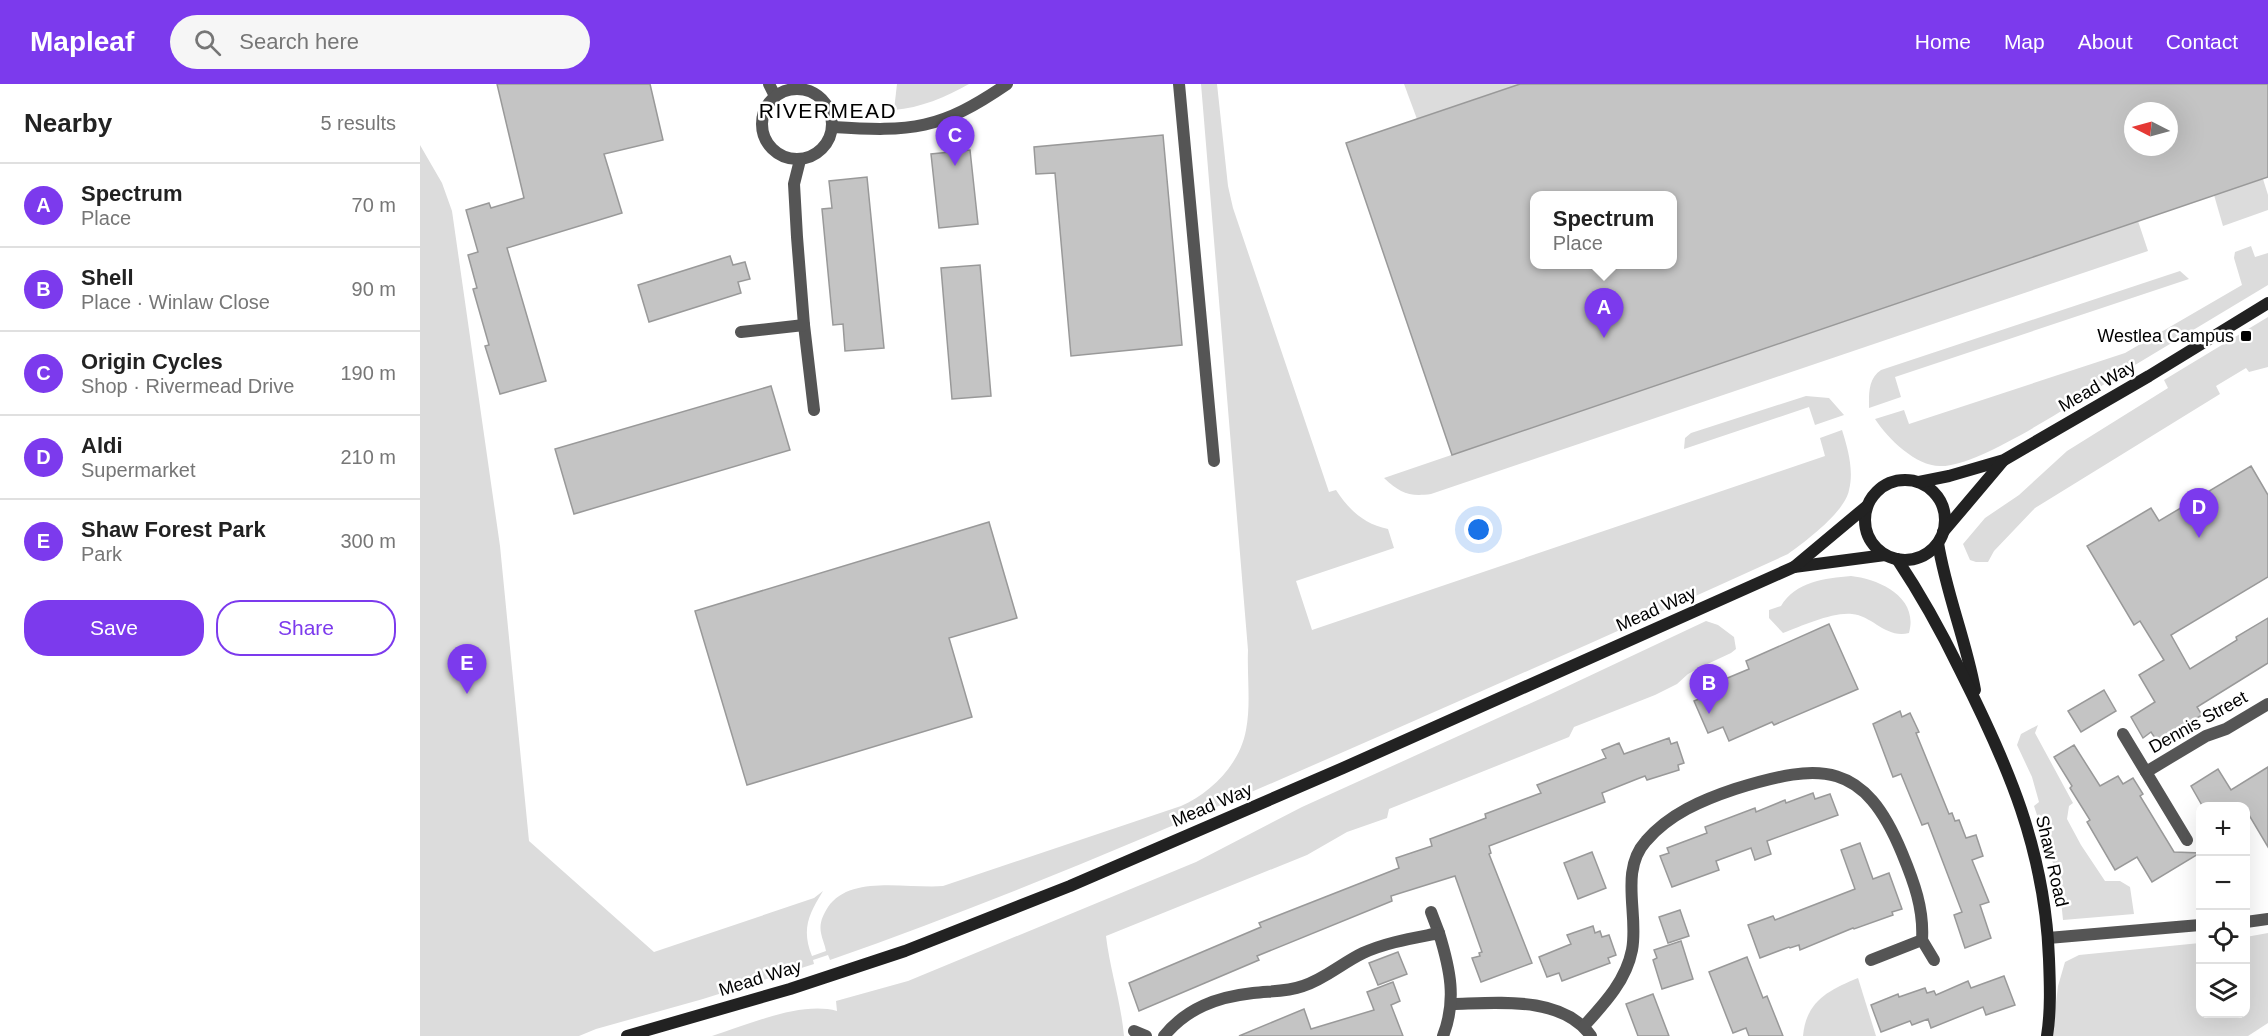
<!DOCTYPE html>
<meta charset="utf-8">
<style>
:root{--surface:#fff;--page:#f6f6f6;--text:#222;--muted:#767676;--line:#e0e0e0;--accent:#7c3aed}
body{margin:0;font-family:Arial,sans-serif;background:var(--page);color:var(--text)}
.controls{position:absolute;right:18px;bottom:18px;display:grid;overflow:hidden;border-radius:12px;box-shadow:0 6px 24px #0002}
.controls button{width:54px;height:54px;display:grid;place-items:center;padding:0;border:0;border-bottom:2px solid var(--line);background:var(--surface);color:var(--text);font:30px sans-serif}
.compass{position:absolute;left:1704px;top:18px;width:54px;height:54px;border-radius:50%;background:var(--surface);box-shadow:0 6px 24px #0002;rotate:276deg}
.you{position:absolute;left:1059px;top:446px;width:21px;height:21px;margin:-15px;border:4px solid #fff;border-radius:50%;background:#1a73e8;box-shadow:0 0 0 9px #1a73e833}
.badge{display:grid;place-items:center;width:39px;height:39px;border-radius:50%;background:var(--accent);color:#fff;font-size:20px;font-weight:700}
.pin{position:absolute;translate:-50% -50px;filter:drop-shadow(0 2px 3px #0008)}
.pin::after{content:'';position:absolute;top:32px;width:21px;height:18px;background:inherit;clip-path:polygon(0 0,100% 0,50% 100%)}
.popup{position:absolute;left:1110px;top:107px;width:147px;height:78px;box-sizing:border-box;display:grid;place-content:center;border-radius:12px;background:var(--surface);filter:drop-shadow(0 2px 4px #0005);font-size:20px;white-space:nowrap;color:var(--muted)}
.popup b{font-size:22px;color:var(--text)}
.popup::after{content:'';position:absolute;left:50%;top:100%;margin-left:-12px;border:12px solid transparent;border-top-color:var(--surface)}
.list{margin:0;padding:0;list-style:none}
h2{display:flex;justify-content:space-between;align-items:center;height:78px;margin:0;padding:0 24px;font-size:26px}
h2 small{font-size:20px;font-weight:400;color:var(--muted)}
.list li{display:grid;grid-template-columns:39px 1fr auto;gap:18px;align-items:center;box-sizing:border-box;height:84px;padding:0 24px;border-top:2px solid var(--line)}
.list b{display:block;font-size:22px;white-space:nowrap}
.list p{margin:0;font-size:20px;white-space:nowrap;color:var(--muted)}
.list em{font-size:20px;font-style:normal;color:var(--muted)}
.actions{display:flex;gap:12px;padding:18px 24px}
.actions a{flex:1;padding:14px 0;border:2px solid var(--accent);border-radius:24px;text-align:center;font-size:21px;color:var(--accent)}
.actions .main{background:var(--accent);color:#fff}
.icon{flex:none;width:33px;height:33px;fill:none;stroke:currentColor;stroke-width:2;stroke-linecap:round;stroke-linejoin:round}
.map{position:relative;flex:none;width:1848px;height:952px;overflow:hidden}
header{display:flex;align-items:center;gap:36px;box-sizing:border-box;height:84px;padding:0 30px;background:var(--accent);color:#fff}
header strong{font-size:28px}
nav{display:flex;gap:33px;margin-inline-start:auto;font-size:21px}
.search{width:420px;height:54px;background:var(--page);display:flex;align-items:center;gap:15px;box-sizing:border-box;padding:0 21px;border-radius:33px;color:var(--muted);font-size:22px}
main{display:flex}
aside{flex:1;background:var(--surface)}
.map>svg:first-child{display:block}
.green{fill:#dcdcdc}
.building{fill:#c4c4c4;stroke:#999;stroke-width:1.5;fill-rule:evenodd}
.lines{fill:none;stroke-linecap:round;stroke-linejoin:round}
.street{stroke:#555;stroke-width:12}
.secondary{stroke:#222;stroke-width:12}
.poi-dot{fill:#000;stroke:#fff;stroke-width:2}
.labels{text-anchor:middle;stroke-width:5;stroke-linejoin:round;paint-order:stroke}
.poi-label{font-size:18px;fill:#000;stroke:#fff;text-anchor:end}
.street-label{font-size:18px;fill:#000;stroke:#fff}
.quarter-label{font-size:21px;letter-spacing:1.5px;fill:#000;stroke:#fff}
</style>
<header>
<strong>Mapleaf</strong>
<div class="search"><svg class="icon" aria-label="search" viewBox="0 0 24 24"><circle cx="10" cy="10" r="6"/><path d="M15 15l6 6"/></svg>Search here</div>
<nav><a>Home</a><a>Map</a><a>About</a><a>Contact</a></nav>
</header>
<main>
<aside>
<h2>Nearby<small>5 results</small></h2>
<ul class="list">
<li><span class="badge">A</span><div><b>Spectrum</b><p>Place</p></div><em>70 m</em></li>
<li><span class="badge">B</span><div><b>Shell</b><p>Place · Winlaw Close</p></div><em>90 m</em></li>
<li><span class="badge">C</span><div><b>Origin Cycles</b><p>Shop · Rivermead Drive</p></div><em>190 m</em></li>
<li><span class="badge">D</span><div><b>Aldi</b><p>Supermarket</p></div><em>210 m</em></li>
<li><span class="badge">E</span><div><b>Shaw Forest Park</b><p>Park</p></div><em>300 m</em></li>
</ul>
<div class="actions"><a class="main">Save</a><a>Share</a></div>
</aside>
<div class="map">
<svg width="1848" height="952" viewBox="0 0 1848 952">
<rect width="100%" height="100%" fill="#fff"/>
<!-- green -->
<g class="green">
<path d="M477 0H549C526 13 500 24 474 26Z"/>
<path d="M781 0H797L808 102 813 124 909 408 916 406C929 426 944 440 968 445L974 464 876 497 892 546 1405 372 1400 354 1422 346C1428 365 1434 386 1429 406 1425 428 1386 457 1368 470 1233 532 1098 591 962 651 780 731 598 810 410 876L408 871 393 876 394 880 283 915 176 945 159 952H0V61L22 99 32 127 80 462 109 757 234 868 394 814 403 807C389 830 381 845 392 872L406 867C405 861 402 855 401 849 399 839 403 831 408 823 430 790 489 805 523 802L761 722C791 709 820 680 826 646 831 621 827 592 828 566Z"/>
<path d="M984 0H1100L997 35Z"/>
<path d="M1843 95 1848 111V126L1803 142 1794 111Z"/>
<path d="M1718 137 1728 167 1011 410C989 413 980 409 964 394Z"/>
<path d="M1831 162 1835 173 1848 169V201C1802 229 1756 256 1710 284 1672 307 1560 384 1520 382 1496 382 1468 355 1455 335L1484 326 1489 340 1705 269 1822 201 1814 174 1815 168Z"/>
<path d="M1760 187 1769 195 1475 293 1481 313 1449 324C1449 309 1448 295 1461 286Z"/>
<path d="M1848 233V283L1829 288 1826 284 1796 302 1800 310 1615 424 1574 467 1568 478H1556L1550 476 1543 460 1565 434 1599 411 1647 367 1748 304 1744 296Z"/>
<path d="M1386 312 1409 314 1424 331 1395 341 1389 323 1264 365 1265 354 1271 349Z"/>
<path d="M1431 492C1459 495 1499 513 1489 549 1466 555 1453 532 1432 530 1412 528 1382 542 1363 549L1349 534V526L1361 522C1375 498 1405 494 1431 492Z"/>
<path d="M1286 537 1298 541 1314 553 1316 565 1311 569 1281 583 1268 590 1257 600 1235 611 1154 643 1149 653 969 725 967 734 927 748 887 771 686 852C690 886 701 918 704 952H292C328 941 380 917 417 927L416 917 488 897 776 778 882 723 1131 610Z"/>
<path d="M1618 641 1615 649 1653 719 1649 722 1647 735 1661 761 1685 797H1700L1710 803 1714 830 1643 836 1639 797 1614 722 1619 718 1612 693 1597 661 1601 650Z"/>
<path d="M1848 849V939L1828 952H1632L1638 902 1645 878 1659 871 1780 859V930H1826V853Z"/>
<path d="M1438 894 1456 952H1383C1386 917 1409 906 1438 894Z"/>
</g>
<!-- building -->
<g class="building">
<path d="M77 0H230L243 56 184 70 202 129 87 164 126 297 80 310 65 262 69 261 53 205 57 204 48 171 58 168 46 126 69 119 71 124 104 114Z"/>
<path d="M1100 0H1848V93L1032 371 926 59ZM1713 27H1749V63H1713ZM1115 111H1253V180H1115Z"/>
<path d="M743 51 762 261 651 272 635 89 616 90 614 63Z"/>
<path d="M550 66 558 140 519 144 511 70Z"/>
<path d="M447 93 464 264 425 267 423 240 413 241 402 125 412 124 409 97Z"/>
<path d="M310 172 313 181 325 178 330 195 318 198 321 209 229 238 218 201Z"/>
<path d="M560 181 571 312 532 315 521 184Z"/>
<path d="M351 302 370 366 154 430 135 365Z"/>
<path d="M1831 382 1848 411V493L1751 551 1770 585 1817 556 1816 553 1848 534V579L1777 623 1782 631 1754 648 1755 650 1739 660 1731 648 1723 654 1711 633 1735 618 1719 591 1744 576 1720 537 1714 541 1667 462 1731 424 1739 437Z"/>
<path d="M569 438 597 534 529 554 552 633 327 701 275 527Z"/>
<path d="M1409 540 1438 605 1354 641 1352 638 1309 657 1303 643 1288 649 1274 617 1289 611 1286 603 1329 585 1326 577Z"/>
<path d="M1684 606 1696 627 1661 648 1648 627Z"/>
<path d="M1480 627 1482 633 1490 629 1499 648 1496 649 1529 730 1532 729 1535 737 1539 736 1546 754 1556 751 1563 772 1552 776 1569 818 1560 821 1571 854 1545 864 1534 831 1542 828 1508 739 1502 741 1481 690 1473 693 1453 640Z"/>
<path d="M1249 654 1251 660 1257 658 1264 679 1258 681 1259 686 1227 696 1225 692 1217 695 1182 709 1185 718 1069 762 1071 769 1069 770 1112 879 1061 898 1052 874 1060 872 1059 869 1062 868 1035 792 971 812 972 817 837 872 839 876 719 927 709 899 841 843 839 839 979 784 976 774 1012 762 1010 755 1066 734 1065 730 1121 709 1117 701 1186 674 1182 666 1199 659 1204 670Z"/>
<path d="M1654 661 1680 702 1698 692 1703 700 1713 694 1723 710 1720 712 1754 768 1780 769 1732 798 1717 773 1695 786 1667 738 1670 736 1650 704 1652 702 1634 673Z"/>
<path d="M1848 683V763L1826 726V723H1783L1771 702 1798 685 1811 706Z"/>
<path d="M1393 709 1395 715 1410 710 1418 731 1347 757 1351 770 1335 776 1331 764 1296 777 1299 786 1252 803 1240 772 1249 769 1247 764 1287 749 1285 743 1335 724 1336 728 1365 716 1366 719Z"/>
<path d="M1440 759 1453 795 1469 789 1482 825 1472 828 1473 831 1434 845 1433 844 1380 866 1379 861 1370 864 1369 863 1340 874 1328 841 1353 832 1355 836 1435 805 1421 766Z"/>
<path d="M1172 768 1186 804 1158 815 1144 779Z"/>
<path d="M1260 826 1269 852 1248 859 1239 833Z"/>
<path d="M1173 842 1175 849 1180 847 1182 853 1189 851 1196 871 1188 874 1190 879 1142 897 1139 889 1127 893 1119 873 1151 860 1147 851Z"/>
<path d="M1261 857 1273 895 1242 905 1233 876 1237 874 1234 866Z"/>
<path d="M978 868 987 890 958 901 949 879Z"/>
<path d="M1327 873 1343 914 1347 912 1363 952H1329L1326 944 1313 949 1289 888Z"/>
<path d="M1584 892 1595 921 1566 931 1563 923 1511 944 1508 935 1492 941 1490 937 1461 948 1451 921 1478 910 1479 913 1505 904 1507 909 1514 907 1516 911 1548 897 1551 904Z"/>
<path d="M973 898 980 917 971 921 983 952H819L884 925 891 945 954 926 947 908Z"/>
<path d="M1233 910 1249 952H1218L1206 920Z"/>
</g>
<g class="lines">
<!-- street -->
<g class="street">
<path d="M349 0 355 12"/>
<path d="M759 0 794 377"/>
<circle cx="377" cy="40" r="35"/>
<path d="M413 43C492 48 520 46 587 0"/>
<path d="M380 76 374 100 377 153 384 241 394 326"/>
<path d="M321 248 384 241"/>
<path d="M1703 650 1767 756"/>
<path d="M1726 688 1786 652 1806 645 1848 620"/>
<path d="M1011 828 1019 849"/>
<path d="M1826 838 1848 835"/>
<path d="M1628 854 1780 841"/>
<path d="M1502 856 1514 876"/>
<path d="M1032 920C1076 919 1142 911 1171 952"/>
<path d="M1164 942C1184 920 1206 897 1212 866 1219 831 1199 787 1226 757 1249 730 1282 716 1315 705 1402 678 1444 677 1482 769 1494 798 1504 825 1502 856L1451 876"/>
<path d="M714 947 726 952"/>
<path d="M744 952C767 924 797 913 833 909 850 907 866 908 883 902 905 895 922 879 943 869 967 858 994 854 1019 849 1030 885 1037 916 1023 952"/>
</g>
<!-- secondary -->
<g class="secondary">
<circle cx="1485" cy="436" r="40"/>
<path d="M1499 398 1529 392 1584 376 1729 292 1848 219"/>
<path d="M1523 448 1583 377"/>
<path d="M1518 459C1526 509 1546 556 1555 606"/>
<path d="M1477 475C1501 511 1521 547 1540 586 1588 681 1625 766 1629 875 1630 900 1631 927 1627 952"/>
<path d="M1374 483 1465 471"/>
<path d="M207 952 370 905 485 867 650 802 923 684 1374 483 1447 422"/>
</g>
</g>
<!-- markers -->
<rect class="poi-dot" x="1820" y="246" width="12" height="12" rx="3"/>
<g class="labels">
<!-- poi labels -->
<g class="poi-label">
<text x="1814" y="258">Westlea Campus</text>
</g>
<!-- street labels -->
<g class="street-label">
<text transform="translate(1677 302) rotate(-30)" y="6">Mead Way</text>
<text transform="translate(1236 525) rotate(-24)" y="6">Mead Way</text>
<text transform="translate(1778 638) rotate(-29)" y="6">Dennis Street</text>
<text transform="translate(792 721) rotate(-23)" y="6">Mead Way</text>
<text transform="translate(1632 777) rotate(77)" y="6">Shaw Road</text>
<text transform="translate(340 894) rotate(-17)" y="6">Mead Way</text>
</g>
<!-- quarter labels -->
<g class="quarter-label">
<text x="408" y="34">RIVERMEAD</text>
</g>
</g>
</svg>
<div class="controls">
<button>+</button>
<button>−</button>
<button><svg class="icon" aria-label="locate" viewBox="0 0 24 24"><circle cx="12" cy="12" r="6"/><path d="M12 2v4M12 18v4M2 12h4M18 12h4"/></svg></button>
<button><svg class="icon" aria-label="layers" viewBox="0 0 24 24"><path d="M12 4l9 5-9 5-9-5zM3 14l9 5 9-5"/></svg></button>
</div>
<svg class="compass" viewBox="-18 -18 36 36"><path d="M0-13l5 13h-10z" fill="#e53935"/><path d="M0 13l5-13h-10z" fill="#767676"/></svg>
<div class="you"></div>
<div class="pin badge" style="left:1184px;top:254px">A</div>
<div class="popup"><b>Spectrum</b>Place</div>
<div class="pin badge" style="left:1289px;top:630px">B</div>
<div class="pin badge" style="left:535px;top:82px">C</div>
<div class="pin badge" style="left:1779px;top:454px">D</div>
<div class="pin badge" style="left:47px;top:610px">E</div>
</div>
</main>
